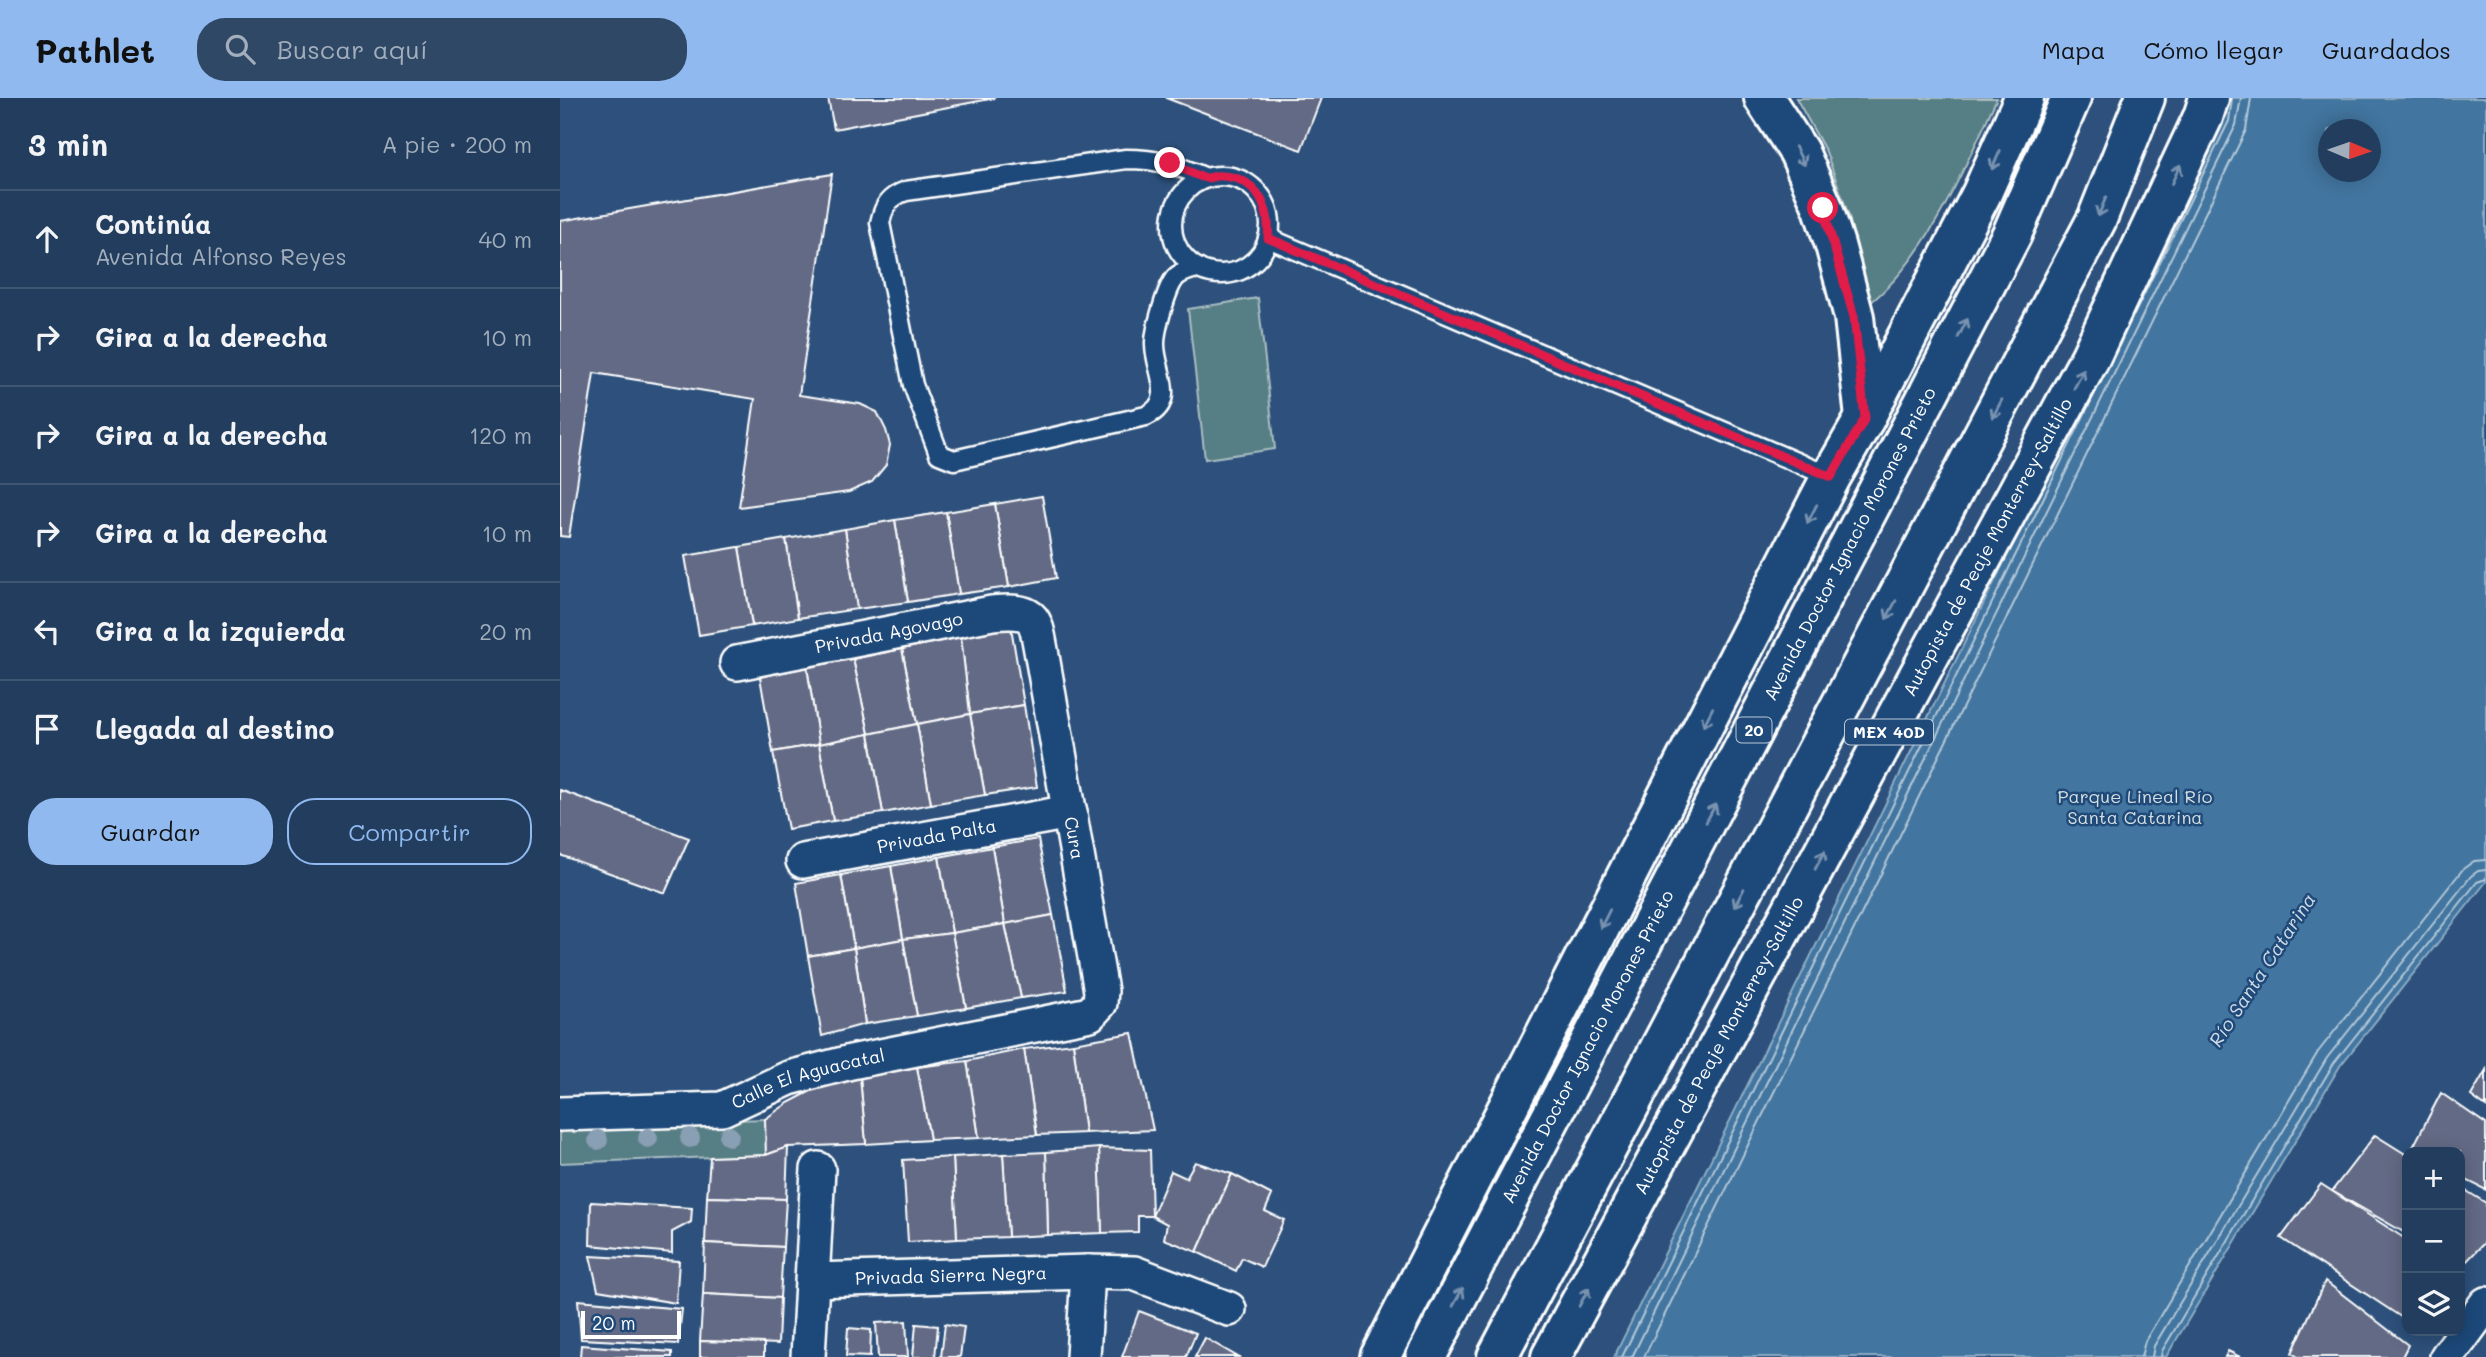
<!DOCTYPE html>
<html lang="es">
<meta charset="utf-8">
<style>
:root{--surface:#223d5d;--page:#2e4866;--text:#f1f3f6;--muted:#a2aebc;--line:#3f5672;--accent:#90b9f0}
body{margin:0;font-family:Mali,sans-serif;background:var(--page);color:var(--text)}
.controls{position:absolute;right:21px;bottom:21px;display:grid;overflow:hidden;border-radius:14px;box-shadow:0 4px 18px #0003}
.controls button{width:63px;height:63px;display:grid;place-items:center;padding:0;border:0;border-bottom:2px solid var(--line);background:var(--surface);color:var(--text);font:35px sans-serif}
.compass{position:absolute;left:1758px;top:21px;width:63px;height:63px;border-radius:50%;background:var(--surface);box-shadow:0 4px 18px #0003;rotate:92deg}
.scale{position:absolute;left:21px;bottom:18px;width:100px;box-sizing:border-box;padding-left:7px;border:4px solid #fff;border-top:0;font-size:19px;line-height:24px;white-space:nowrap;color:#fff;-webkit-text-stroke:5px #1f4a7a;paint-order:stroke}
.stop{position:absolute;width:21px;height:21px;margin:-16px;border:5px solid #e11d48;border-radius:50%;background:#fff}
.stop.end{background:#e11d48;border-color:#fff;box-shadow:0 2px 7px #0008}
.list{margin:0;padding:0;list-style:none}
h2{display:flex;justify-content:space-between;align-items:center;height:91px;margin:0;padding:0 28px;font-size:30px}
h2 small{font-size:23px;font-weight:400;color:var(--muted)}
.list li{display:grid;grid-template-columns:46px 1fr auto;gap:21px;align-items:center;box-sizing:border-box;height:98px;padding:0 28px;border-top:2px solid var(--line)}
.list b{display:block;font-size:26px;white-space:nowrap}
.list p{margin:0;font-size:23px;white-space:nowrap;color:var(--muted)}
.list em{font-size:23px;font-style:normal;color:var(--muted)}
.actions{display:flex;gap:14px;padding:21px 28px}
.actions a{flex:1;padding:16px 0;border:2px solid var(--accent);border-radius:28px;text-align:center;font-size:24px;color:var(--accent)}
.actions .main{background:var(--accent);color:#111}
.icon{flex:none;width:38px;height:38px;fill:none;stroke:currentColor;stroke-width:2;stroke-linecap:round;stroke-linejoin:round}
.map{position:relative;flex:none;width:1926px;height:1259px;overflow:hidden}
header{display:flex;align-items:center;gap:42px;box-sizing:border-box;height:98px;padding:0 35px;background:var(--accent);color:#111}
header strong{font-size:33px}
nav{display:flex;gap:38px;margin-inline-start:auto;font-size:24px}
.search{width:490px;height:63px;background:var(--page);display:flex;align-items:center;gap:18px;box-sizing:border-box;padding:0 24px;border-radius:28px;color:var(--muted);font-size:26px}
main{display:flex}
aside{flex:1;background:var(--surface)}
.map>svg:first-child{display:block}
.green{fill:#567e85;stroke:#aabec2;stroke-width:2}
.water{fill:#42759f;stroke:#8eacc5;stroke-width:2;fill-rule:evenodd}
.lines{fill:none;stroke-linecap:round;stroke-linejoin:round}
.shore{stroke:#b3c8d9;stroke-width:2}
.building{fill:#636b85;stroke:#fff;stroke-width:2}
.lane-casing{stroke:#fff;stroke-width:23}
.street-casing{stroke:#fff;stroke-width:38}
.secondary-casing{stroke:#fff;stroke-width:44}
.primary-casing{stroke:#fff;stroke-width:44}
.highway-casing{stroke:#fff;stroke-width:44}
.lane{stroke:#1f4a7a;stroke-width:18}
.street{stroke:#1f4a7a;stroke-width:33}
.secondary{stroke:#1f4a7a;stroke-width:38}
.primary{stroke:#1f4a7a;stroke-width:38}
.highway{stroke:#1f4a7a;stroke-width:38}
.tree{fill:#899fb3}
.oneway{stroke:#7992af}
.route{stroke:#e11d48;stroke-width:9}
.labels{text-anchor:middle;stroke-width:5;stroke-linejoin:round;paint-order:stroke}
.shield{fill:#1f4a7a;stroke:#bcc9d7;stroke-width:2}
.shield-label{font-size:16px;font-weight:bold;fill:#fff}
.street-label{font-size:18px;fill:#fff;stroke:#1f4a7a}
.park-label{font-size:18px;fill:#d5dfe0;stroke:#1f4a7a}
.water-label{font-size:19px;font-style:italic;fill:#d0dce7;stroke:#1f4a7a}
</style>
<header>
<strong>Pathlet</strong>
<div class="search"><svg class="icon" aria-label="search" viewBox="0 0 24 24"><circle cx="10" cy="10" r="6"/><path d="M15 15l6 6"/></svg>Buscar aquí</div>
<nav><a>Mapa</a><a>Cómo llegar</a><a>Guardados</a></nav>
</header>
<main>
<aside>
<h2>3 min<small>A pie · 200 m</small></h2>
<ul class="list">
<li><svg class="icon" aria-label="ahead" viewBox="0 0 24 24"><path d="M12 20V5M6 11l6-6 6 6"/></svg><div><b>Continúa</b><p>Avenida Alfonso Reyes</p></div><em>40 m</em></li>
<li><svg class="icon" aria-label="right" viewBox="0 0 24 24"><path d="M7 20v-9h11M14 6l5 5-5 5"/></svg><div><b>Gira a la derecha</b></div><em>10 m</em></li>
<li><svg class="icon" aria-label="right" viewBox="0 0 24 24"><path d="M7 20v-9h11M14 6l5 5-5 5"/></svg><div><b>Gira a la derecha</b></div><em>120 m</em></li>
<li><svg class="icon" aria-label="right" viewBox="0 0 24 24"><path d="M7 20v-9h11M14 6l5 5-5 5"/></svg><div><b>Gira a la derecha</b></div><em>10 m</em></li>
<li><svg class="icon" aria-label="left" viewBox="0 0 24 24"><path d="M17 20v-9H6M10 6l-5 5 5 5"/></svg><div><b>Gira a la izquierda</b></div><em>20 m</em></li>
<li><svg class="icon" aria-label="arrive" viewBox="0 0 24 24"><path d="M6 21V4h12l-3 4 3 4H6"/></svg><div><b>Llegada al destino</b></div></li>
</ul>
<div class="actions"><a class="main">Guardar</a><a>Compartir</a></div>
</aside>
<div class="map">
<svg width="1926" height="1259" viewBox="0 0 1926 1259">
<rect width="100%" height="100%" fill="#2d517c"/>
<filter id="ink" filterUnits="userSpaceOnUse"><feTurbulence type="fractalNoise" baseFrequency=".0143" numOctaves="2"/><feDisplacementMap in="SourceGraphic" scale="14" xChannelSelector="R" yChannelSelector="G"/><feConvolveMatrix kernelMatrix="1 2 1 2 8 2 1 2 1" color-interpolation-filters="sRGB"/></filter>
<g filter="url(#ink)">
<!-- green -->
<g class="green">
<path d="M1236 0H1437C1406 66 1368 159 1310 205L1300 191 1296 151 1289 118 1266 54Z"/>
<path d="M698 200 715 351 645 361 628 211Z"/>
<path d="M205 1021 206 1057 0 1065V1028Z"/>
</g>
<!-- water -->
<path class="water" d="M1665 0H1926V784L1780 968 1606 1259H1054L1662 20ZM1769 32H1811V74H1769Z"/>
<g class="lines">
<!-- shore -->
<g class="shore">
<path d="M1574 217 1669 23 1672 0"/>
<path d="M1062 1259 1536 293"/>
<path d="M1072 1259 1676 27 1681 0"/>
<path d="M1084 1259 1686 32 1691 0"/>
<path d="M1581 1259 1585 1243 1758 954 1903 771 1914 763 1926 762"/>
<path d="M1592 1259 1594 1248 1767 960 1911 778 1918 773 1926 772"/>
<path d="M1601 1259 1602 1253 1774 965 1917 784 1926 781"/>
</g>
</g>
<!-- building -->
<g class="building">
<path d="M268 0H435L274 31Z"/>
<path d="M606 0H761L741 52Z"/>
<path d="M272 76 239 297 300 306 317 314 326 332 330 347 326 367 312 384 289 394 179 409 195 301 34 275 9 439 0 438V123Z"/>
<path d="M482 398 496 480 449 489 435 406Z"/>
<path d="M435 406 449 489 399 496 386 414Z"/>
<path d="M386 414 399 496 348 504 335 422Z"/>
<path d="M335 422 348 504 297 511 285 431Z"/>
<path d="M285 431 297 511 238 520 226 441Z"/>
<path d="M226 441 238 520 192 528 179 449Z"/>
<path d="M179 449 192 528 139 537 125 458Z"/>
<path d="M451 529 464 607 410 616 401 539Z"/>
<path d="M401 539 410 616 357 626 342 551Z"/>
<path d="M342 551 357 626 309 636 293 561Z"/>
<path d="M293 561 309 636 259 646 247 569Z"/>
<path d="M247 569 259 646 213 654 200 579Z"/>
<path d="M464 607 477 689 425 697 410 616Z"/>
<path d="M410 616 425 697 371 706 357 626Z"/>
<path d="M357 626 371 706 323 715 309 636Z"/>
<path d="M309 636 323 715 273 723 259 646Z"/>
<path d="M259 646 273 723 228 731 213 654Z"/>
<path d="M0 692 129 740 105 795 0 757Z"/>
<path d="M478 741 493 817 445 826 432 749Z"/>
<path d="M432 749 445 826 392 835 379 759Z"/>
<path d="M379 759 392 835 343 841 331 768Z"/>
<path d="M331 768 343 841 294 850 281 777Z"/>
<path d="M281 777 294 850 248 858 236 785Z"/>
<path d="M493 817 507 893 461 900 445 826Z"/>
<path d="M445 826 461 900 406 910 392 835Z"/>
<path d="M392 835 406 910 357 918 343 841Z"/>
<path d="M343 841 357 918 305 926 294 850Z"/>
<path d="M294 850 305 926 262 938 248 858Z"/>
<path d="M572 935 593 1032 525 1035 513 945Z"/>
<path d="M513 945 525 1035 477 1037 464 951Z"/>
<path d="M464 951 477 1037 419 1040 407 963Z"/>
<path d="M407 963 419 1040 370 1042 357 969Z"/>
<path d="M357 969 370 1042 306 1046 300 979Z"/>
<path d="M1926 972V1009L1911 998Z"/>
<path d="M300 979 306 1046 228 1049 206 1057 205 1021 228 1005 253 992Z"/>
<path d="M1881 995 1926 1026V1092L1900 1079V1054L1851 1053Z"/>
<path d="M1815 1037 1847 1057V1136L1772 1093Z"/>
<path d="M228 1049 226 1101 147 1099 150 1059 206 1057Z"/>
<path d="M539 1050 590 1052 592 1118H578V1134L542 1135Z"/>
<path d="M539 1050 542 1135 488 1137 486 1054Z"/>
<path d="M486 1054 488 1137 448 1139 443 1056Z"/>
<path d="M443 1056 448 1139 397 1141 393 1059Z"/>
<path d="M393 1059 397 1141 348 1144 343 1062Z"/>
<path d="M635 1064 672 1076 637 1154 604 1141 607 1126 592 1118 611 1073 626 1080Z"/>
<path d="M672 1076 712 1097 705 1113 724 1122 702 1169 682 1160 676 1173 637 1154Z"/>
<path d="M1761 1086 1847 1142V1223L1721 1140Z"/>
<path d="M1900 1089 1926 1105V1143L1903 1167 1900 1165Z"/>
<path d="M147 1099 226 1101 223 1149 145 1145Z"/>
<path d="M31 1104 132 1110 131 1124 112 1134V1155L30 1147Z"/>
<path d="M145 1145 223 1149 220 1200 143 1196Z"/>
<path d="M30 1158 119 1163 116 1205 38 1192Z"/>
<path d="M1765 1183 1848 1247 1842 1259H1738L1732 1255Z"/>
<path d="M143 1196 220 1200 218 1246 140 1243Z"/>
<path d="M18 1202 122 1211 118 1246 21 1241Z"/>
<path d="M579 1213 636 1235 626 1259H562Z"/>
<path d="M346 1223 348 1259H318L316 1225Z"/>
<path d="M356 1226 378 1228 375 1259H353Z"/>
<path d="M385 1226 404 1229 400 1259H381Z"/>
<path d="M288 1230 311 1232 310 1259 286 1258Z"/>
<path d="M645 1240 678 1259H635Z"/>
<path d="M140 1243 204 1245V1259H140Z"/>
<path d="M21 1247 112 1254V1259H20Z"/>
<path d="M1668 1253 1680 1259H1665Z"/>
</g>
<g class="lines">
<!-- lane casing -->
<g class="lane-casing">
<g id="lane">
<circle cx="661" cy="127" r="49"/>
<path d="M708 140 1271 379"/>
<path d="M636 170C630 172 621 174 616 179 607 188 595 232 595 245 594 271 619 303 586 318L394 362 379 356 353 287 320 125C324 107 329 99 346 93L566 61C598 61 617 67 646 80"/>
</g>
</g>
<!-- street casing -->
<g class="street-casing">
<g id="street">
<path id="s1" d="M243 763 510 714"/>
<path id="s2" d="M0 1016 162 1011 229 980 291 964 530 916 540 905 541 893 482 558C475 518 476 511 432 515L177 565"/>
<path id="s3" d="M253 1182 528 1174 574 1175 669 1211"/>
<path d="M248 1259 258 1071"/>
<path d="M523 1259 528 1174"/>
<path d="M1887 1259 1926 1206"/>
</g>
</g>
<!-- secondary casing -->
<g class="secondary-casing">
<path id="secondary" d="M1204 0 1239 54 1263 110 1275 147 1294 219 1305 320"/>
</g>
<!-- primary casing -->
<g class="primary-casing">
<g id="primary">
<path d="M820 1259 1271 379 1305 320 1422 95 1464 0"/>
<path id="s4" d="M866 1259 1452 136 1511 0"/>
</g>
</g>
<!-- highway casing -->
<g class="highway-casing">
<g id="highway">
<path d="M937 1259 1537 121 1585 0"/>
<path id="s5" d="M991 1259 1530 260 1643 19 1649 0"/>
</g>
</g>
<!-- lane -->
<use href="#lane" class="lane"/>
<!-- street -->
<use href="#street" class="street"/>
<!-- secondary -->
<use href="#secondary" class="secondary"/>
<!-- primary -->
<use href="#primary" class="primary"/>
<!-- highway -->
<use href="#highway" class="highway"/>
</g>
<!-- trees -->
<g class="tree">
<circle cx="169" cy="1038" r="10"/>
<circle cx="88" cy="1040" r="10"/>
<circle cx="130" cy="1040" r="10"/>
<circle cx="38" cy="1042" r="10"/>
</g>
<!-- one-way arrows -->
<defs><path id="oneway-shaft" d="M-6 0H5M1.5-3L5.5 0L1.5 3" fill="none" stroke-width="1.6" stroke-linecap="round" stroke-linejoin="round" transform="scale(1.75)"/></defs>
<g class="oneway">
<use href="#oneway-shaft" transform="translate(1240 58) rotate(63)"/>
<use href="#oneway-shaft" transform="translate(1436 62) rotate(114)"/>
<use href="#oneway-shaft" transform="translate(1616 76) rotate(-65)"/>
<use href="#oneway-shaft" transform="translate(1542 109) rotate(112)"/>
<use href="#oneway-shaft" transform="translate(1403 230) rotate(-63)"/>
<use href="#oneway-shaft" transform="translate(1519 281) rotate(-62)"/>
<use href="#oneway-shaft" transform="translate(1437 311) rotate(118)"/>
<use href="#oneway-shaft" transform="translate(1252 416) rotate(117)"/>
<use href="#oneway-shaft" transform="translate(1331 512) rotate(118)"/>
<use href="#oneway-shaft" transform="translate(1148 619) rotate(117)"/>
<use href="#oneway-shaft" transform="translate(1151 715) rotate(-62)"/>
<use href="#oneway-shaft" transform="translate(1260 762) rotate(-62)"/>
<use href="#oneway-shaft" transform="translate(1179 800) rotate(118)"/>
<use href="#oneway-shaft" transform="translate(1045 821) rotate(117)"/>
<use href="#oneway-shaft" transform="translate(898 1199) rotate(-62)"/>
<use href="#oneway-shaft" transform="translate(1024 1199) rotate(-62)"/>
</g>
</g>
<g class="lines" filter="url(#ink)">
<!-- route -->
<path class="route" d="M610 65C621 69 635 78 646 80 651 80 657 77 662 78 696 79 711 109 708 140L1271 379 1305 320 1294 219 1263 110"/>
</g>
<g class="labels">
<!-- shield labels -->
<g class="shield">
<rect x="1176.5" y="619.5" width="35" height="25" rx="5"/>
<rect x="1285" y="621.5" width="88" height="25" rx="5"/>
</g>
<g class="shield-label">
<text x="1194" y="638">20</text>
<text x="1329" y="640">MEX 40D</text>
</g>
<!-- street labels -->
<g class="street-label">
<text dy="6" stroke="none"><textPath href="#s4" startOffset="917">Avenida Doctor Ignacio Morones Prieto</textPath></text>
<text dy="6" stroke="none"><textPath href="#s5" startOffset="920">Autopista de Peaje Monterrey-Saltillo</textPath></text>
<text transform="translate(329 535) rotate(-11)" y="6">Privada Agovago</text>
<text dy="6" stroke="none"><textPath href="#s1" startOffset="136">Privada Palta</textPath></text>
<text transform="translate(514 740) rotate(80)" y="6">Cura</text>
<text dy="6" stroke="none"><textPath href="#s4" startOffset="350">Avenida Doctor Ignacio Morones Prieto</textPath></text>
<text dy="6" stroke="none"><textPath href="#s5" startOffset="354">Autopista de Peaje Monterrey-Saltillo</textPath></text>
<text dy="6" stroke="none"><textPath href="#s2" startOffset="254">Calle El Aguacatal</textPath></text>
<text dy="6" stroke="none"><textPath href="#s3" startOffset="138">Privada Sierra Negra</textPath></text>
</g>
<!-- park labels -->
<g class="park-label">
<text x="1575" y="705">Parque Lineal Río<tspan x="1575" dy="21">Santa Catarina</tspan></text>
</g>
<!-- water labels -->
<g class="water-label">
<text transform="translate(1702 872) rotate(-57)" y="7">Río Santa Catarina</text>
</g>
</g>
</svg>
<div class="controls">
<button>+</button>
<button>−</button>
<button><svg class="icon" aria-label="layers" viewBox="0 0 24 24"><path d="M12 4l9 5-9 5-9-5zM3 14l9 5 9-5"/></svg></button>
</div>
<svg class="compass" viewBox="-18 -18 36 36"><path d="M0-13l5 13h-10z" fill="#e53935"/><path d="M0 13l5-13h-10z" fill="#a2aebc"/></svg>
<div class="scale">20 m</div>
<div class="stop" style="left:1263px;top:110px"></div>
<div class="stop end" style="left:610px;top:65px"></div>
</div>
</main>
